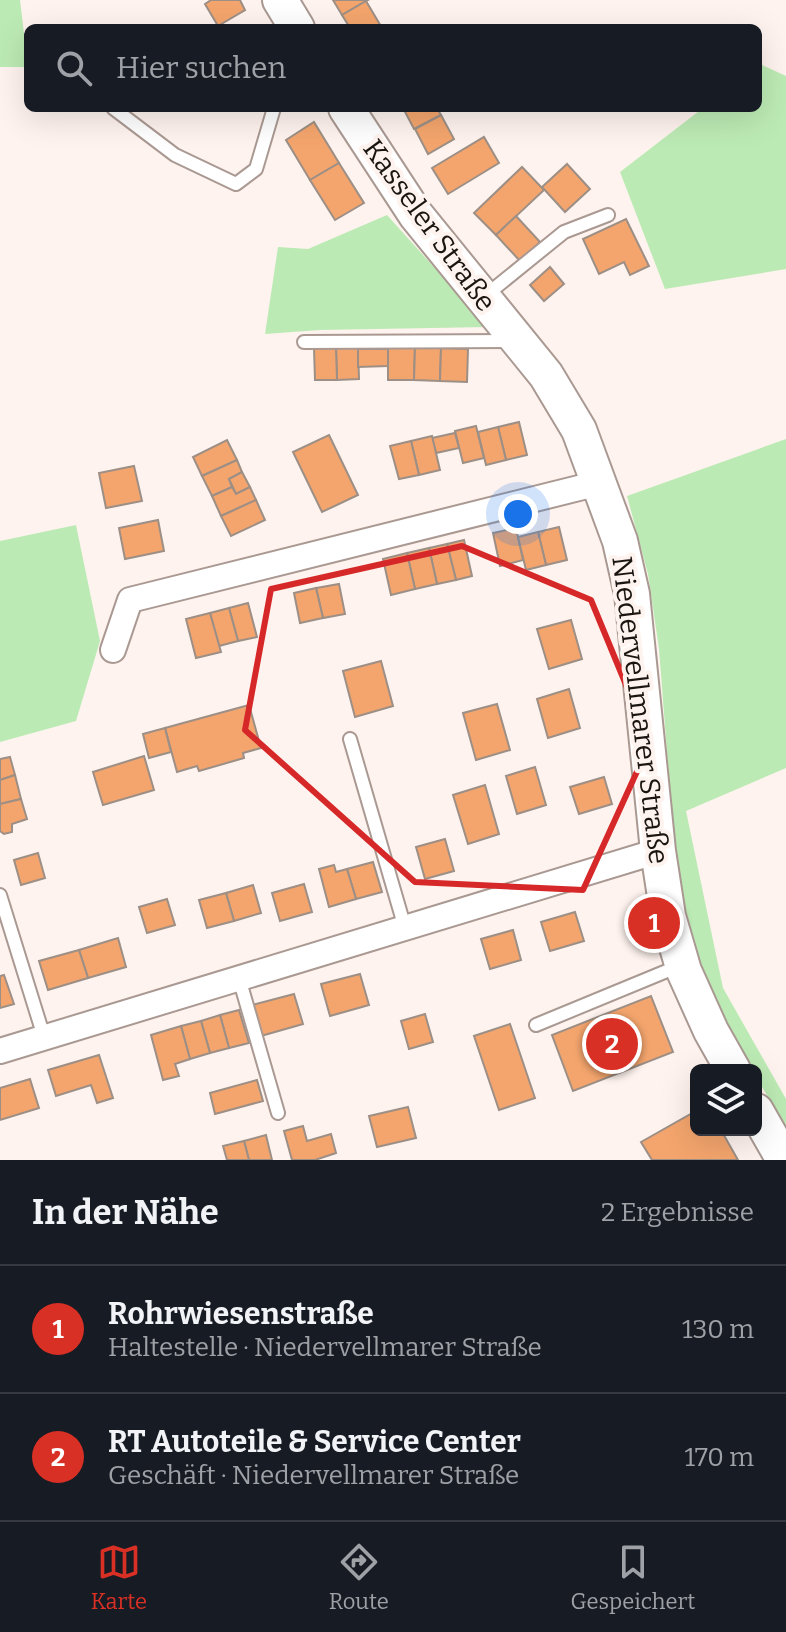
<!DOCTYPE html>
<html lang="de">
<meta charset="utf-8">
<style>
:root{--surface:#171b24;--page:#20242c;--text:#f1f3f6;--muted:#9ea1a6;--line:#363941;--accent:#d93025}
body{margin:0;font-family:Bitter,serif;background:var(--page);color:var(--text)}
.controls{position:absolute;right:24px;bottom:24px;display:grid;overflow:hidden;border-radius:12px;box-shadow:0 8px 32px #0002}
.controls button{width:72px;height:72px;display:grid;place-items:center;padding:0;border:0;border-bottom:2px solid var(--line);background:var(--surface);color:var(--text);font:40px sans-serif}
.you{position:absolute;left:518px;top:514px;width:28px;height:28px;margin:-20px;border:6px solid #fff;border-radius:50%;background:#1a73e8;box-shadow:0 0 0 12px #1a73e833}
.badge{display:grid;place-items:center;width:52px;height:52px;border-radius:50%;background:var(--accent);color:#fff;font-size:26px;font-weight:700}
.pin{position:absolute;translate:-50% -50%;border:4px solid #fff;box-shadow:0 2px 8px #0006}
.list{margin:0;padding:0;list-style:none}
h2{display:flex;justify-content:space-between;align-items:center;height:104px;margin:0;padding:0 32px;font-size:34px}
h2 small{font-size:26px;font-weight:400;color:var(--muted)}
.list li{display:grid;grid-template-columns:52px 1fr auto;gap:24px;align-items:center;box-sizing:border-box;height:128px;padding:0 32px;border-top:2px solid var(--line)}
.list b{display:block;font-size:30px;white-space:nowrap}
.list p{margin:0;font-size:26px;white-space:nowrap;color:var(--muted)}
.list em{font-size:26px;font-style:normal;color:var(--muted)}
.icon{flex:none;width:44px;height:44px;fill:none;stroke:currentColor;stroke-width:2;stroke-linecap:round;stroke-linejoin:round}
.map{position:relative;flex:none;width:786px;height:1160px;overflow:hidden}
.search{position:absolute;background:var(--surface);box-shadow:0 8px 32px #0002;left:24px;right:24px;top:24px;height:88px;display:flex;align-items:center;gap:20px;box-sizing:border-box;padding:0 28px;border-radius:12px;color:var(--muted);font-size:30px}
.sheet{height:360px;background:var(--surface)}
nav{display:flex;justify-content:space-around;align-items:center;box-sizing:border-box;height:112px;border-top:2px solid var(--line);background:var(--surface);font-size:22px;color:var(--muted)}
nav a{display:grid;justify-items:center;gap:4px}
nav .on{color:var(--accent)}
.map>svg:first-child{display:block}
.green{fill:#bceab4}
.building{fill:#f4a56d;stroke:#9d8f85;stroke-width:2}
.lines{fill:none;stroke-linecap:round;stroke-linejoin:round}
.lane-casing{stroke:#aa9992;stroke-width:16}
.street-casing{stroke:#aa9992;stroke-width:28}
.secondary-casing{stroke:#aa9992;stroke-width:38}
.lane{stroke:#fff;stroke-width:12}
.street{stroke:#fff;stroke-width:24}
.secondary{stroke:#fff;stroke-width:34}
.marked{fill:none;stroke:#d62828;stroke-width:6;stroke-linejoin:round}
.labels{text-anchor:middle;stroke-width:8;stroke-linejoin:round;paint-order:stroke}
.street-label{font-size:28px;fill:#1b1512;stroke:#fef3ee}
</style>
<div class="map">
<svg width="786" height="1160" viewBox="0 0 786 1160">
<rect width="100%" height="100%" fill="#fef3ee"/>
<!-- green -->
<g class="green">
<path d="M0 0H20L28 67H0Z"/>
<path d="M760 64 786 76V269L665 289 620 172 703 108H758V66Z"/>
<path d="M387 215 488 327 320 330 265 334 278 247 308 249Z"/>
<path d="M786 439V768L686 811 723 988 786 1099V1129L756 1076V1070H752L710 995 681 893 672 816 659 649 648 574 627 496Z"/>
<path d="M76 525 100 641 76 721 0 742V541Z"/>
</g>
<!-- building -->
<g class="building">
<path d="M211 0H240L245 10 218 26 205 4Z"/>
<path d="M333 0H368L342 15Z"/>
<path d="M366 1 382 28H350L342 15Z"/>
<path d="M403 108H437L441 115 414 129Z"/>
<path d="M441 115 454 139 428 154 415 129Z"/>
<path d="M314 122 339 163 310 180 286 140Z"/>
<path d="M484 137 499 163 448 194 432 168Z"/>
<path d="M339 163 364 203 335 220 310 180Z"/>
<path d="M567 164 590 189 565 212 542 187Z"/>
<path d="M522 167 544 190 496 235 474 213Z"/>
<path d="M516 216 540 242 520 261 496 235Z"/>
<path d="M626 219 649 266 630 275 624 262 599 274 583 239Z"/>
<path d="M550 267 564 284 544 301 530 285Z"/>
<path d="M388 346 415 347 414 380H388Z"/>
<path d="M358 347 359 379 337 380 336 348Z"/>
<path d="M415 347 441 348 440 381 414 380Z"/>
<path d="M314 348H336L337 380H315Z"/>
<path d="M441 348 468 349 467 382 440 381Z"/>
<path d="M358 349H388V366L358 367Z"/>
<path d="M519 422 527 455 506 460 498 427Z"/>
<path d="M476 426 484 458 463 463 455 431Z"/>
<path d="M498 427 506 460 486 465 478 432Z"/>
<path d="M455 433 459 448 436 453 432 438Z"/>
<path d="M329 435 358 495 322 512 293 452Z"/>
<path d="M432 436 440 470 419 475 411 441Z"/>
<path d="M227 440 237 460 202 476 193 457Z"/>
<path d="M411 441 419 475 399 479 390 446Z"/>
<path d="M237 460 242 472 229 479 232 487 212 496 202 476Z"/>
<path d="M134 466 142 501 106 508 99 473Z"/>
<path d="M242 472 250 487 236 494 229 479Z"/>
<path d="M232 487 236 494 250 487 256 500 221 516 212 496Z"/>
<path d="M256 500 265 520 231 536 221 516Z"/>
<path d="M158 520 164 551 125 559 119 528Z"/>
<path d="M559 527 567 560 546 565 538 532Z"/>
<path d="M516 528 523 560 500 566 493 533Z"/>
<path d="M538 532 546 565 526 570 518 537Z"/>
<path d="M464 540 472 576 456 580 447 544Z"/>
<path d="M447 544 456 580 437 584 429 548Z"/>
<path d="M429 548 437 584 415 589 407 553Z"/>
<path d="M407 553 415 589 391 595 383 559Z"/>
<path d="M339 584 345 614 323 618 316 588Z"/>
<path d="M316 588 323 618 300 623 294 593Z"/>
<path d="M248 603 257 637 238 641 229 608Z"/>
<path d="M229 608 238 641 219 646 210 613Z"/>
<path d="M210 613 221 652 196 658 186 619Z"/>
<path d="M571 620 582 659 549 669 537 629Z"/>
<path d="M381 661 393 706 355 717 343 671Z"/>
<path d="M569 689 580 728 548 738 537 699Z"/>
<path d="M497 704 510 750 476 760 463 713Z"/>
<path d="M249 705 261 748 243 753 244 758 199 771 197 766 177 772 165 728Z"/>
<path d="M165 728 171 752 149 758 143 734Z"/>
<path d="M144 756 154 790 103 805 93 772Z"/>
<path d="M10 757 15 775 0 780V759Z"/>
<path d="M535 767 546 805 517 814 506 776Z"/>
<path d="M15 775 21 799 0 804V780Z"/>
<path d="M604 777 612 804 579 814 570 787Z"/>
<path d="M485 785 499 834 468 844 453 795Z"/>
<path d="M21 799 27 819 12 824V832L4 834 0 831V804Z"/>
<path d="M445 839 454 871 425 879 416 847Z"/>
<path d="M38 853 45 878 21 885 14 860Z"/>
<path d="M373 862 382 892 356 899 347 869Z"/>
<path d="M334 865 336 872 347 869 356 899 329 907 319 869Z"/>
<path d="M304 884 312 912 280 921 272 893Z"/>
<path d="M253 885 261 913 234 921 226 893Z"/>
<path d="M226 893 234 921 207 928 199 900Z"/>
<path d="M167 899 175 925 147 933 139 907Z"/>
<path d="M575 912 584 941 550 951 541 922Z"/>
<path d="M513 930 521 960 490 969 481 939Z"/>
<path d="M118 938 126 967 88 978 79 950Z"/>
<path d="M79 950 88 978 48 990 39 961Z"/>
<path d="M360 974 369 1005 330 1016 321 984Z"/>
<path d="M4 975 14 1004 0 1008V976Z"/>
<path d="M294 994 303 1024 261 1036 252 1005Z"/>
<path d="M651 996 673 1052 573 1091 552 1035Z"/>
<path d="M239 1010 249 1043 229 1048 220 1015Z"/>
<path d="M425 1014 433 1042 409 1049 401 1021Z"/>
<path d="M220 1015 229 1048 210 1053 201 1021Z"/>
<path d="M201 1021 210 1053 190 1059 181 1026Z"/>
<path d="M510 1024 535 1098 499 1110 474 1036Z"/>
<path d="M181 1026 190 1059 175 1064 179 1076 163 1080 151 1035Z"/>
<path d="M99 1055 113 1098 97 1103 91 1085 56 1096 48 1070Z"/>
<path d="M30 1079 39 1108 0 1120V1088Z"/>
<path d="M257 1080 263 1101 215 1114 210 1093Z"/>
<path d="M408 1107 416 1138 377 1147 369 1116Z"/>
<path d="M696 1111V1130H721L738 1160H652L641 1142Z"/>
<path d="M303 1126 307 1141 331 1134 336 1153 315 1160H292L284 1131Z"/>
<path d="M266 1135 272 1160H249L244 1141Z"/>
<path d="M244 1141 249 1160H227L223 1146Z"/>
</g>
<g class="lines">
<!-- lane casing -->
<g class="lane-casing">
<g id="lane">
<path d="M113 108 175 155 236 184 256 169 274 108"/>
<path d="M485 296 564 232 608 215"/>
<path d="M304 342 513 341"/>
<path d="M350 739 405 928"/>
<path d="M0 895 44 1037"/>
<path d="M239 978 278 1113"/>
<path d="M536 1025 679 966"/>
</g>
</g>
<!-- street casing -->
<g class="street-casing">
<g id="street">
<path d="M113 650 130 600 599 483"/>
<path d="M0 1051 658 851"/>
</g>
</g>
<!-- secondary casing -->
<g class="secondary-casing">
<g id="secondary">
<path d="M280 0 297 28"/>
<path d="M346 108 416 215 546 375 579 430 620 541 632 594 658 851 668 916 684 971 711 1031 733 1070"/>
<path d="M756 1111 784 1160"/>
</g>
</g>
<!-- lane -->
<use href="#lane" class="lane"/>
<!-- street -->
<use href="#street" class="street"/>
<!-- secondary -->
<use href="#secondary" class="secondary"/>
</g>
<!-- marked area -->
<path class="marked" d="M462 546 591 600 650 743 583 890 415 882 245 730 271 589Z"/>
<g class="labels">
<!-- street labels -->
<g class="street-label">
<text transform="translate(430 225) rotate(54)" y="10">Kasseler Straße</text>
<text transform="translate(641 710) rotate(83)" y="10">Niedervellmarer Straße</text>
</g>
</g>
</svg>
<div class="controls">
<button><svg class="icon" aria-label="layers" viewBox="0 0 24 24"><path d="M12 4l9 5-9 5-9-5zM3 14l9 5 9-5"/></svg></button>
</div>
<div class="you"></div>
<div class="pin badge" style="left:654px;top:923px">1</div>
<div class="pin badge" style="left:612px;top:1044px">2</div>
<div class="search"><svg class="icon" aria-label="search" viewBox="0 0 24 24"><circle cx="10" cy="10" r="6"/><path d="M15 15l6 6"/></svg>Hier suchen</div>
</div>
<section class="sheet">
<h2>In der Nähe<small>2 Ergebnisse</small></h2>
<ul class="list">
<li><span class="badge">1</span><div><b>Rohrwiesenstraße</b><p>Haltestelle · Niedervellmarer Straße</p></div><em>130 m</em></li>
<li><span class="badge">2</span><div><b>RT Autoteile &amp; Service Center</b><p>Geschäft · Niedervellmarer Straße</p></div><em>170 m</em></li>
</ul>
</section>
<nav>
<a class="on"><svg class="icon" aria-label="map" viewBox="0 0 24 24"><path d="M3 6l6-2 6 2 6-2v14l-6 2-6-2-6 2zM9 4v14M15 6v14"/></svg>Karte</a>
<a><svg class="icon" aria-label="directions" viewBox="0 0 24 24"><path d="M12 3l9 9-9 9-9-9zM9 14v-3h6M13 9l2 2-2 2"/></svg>Route</a>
<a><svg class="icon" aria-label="saved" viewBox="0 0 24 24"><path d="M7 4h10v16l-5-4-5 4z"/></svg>Gespeichert</a>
</nav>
